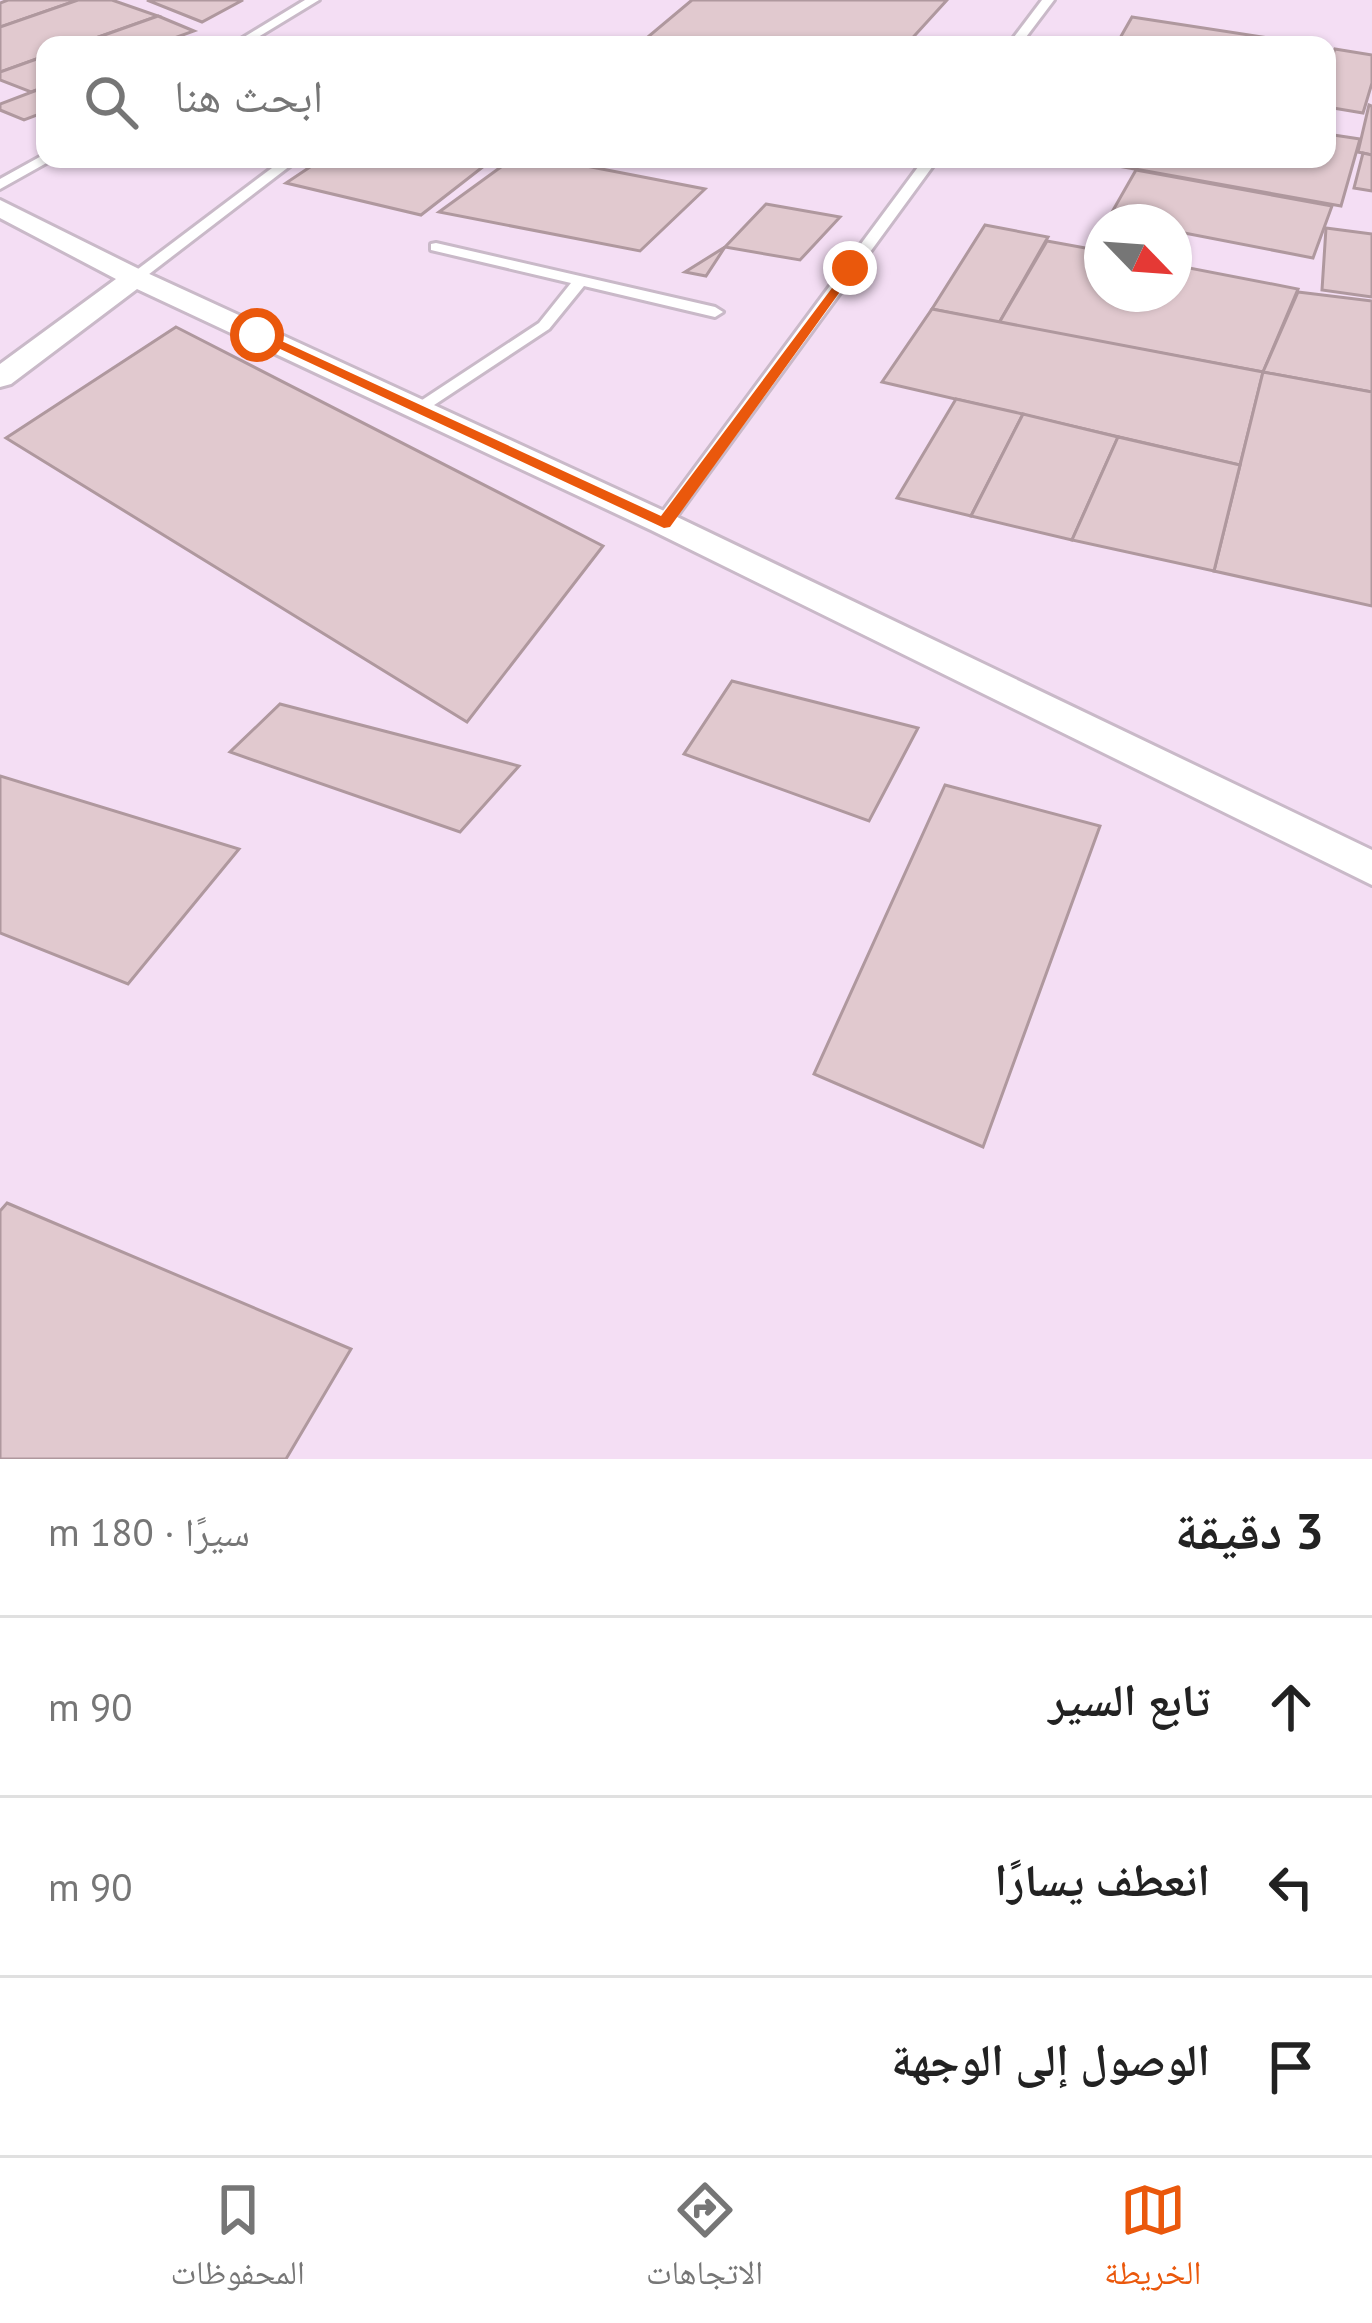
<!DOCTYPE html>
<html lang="ar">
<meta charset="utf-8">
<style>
:root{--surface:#fff;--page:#f6f6f6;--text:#222;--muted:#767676;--line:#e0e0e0;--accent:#ea580c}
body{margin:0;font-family:"PT Sans","Noto Naskh Arabic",sans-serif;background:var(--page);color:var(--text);direction:rtl}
.compass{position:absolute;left:1084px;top:204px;width:108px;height:108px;border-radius:50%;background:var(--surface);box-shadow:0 3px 9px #0004;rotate:115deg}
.stop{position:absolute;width:36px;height:36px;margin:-27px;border:9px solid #ea580c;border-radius:50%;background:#fff}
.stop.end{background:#ea580c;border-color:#fff;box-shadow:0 3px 12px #0008}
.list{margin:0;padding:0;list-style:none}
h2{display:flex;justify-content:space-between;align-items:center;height:156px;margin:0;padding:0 48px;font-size:51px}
h2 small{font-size:39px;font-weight:400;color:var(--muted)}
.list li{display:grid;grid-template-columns:78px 1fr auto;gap:36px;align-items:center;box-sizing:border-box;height:180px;padding:0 48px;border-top:3px solid var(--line)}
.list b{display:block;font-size:45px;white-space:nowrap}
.list em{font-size:39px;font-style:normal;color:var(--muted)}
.icon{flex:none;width:66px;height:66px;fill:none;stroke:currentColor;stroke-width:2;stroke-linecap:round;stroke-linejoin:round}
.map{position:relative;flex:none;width:1372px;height:1459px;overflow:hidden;direction:ltr}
.search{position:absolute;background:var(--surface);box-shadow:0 3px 9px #0004;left:36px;right:36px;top:36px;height:132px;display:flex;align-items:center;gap:30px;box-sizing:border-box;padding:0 42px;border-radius:24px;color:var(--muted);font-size:45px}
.sheet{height:696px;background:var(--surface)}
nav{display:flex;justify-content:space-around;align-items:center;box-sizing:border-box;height:168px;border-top:3px solid var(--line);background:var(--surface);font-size:33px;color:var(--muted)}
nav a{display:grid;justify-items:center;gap:6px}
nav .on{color:var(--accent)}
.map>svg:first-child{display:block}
.built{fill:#f4def4;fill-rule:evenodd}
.building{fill:#e1c9cf;stroke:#af989e;stroke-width:3}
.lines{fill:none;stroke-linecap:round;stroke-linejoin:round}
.lane-casing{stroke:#c9b9c8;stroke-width:6}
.street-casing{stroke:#c9b9c8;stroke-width:6}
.lane{fill:#fff;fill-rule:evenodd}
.street{fill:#fff;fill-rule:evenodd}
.route{fill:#ea580c}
</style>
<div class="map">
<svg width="1372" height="1459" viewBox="0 0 1372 1459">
<rect width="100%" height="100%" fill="#feedfd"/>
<!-- built -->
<path class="built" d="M0 0H1372V1459H0ZM45 45H1327V159H45ZM1102 222H1174V294H1102Z"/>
<!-- building -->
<g class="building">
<path d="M8 0H78L0 27V3Z"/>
<path d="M78 0H112L158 16 76 45H45V56L0 72V27Z"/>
<path d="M147 0H243L202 22Z"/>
<path d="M692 0H947L906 45H667L643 41Z"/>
<path d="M158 16 194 31 155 45H76Z"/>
<path d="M1132 17 1315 45H1170L1120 38Z"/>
<path d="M1335 49 1372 55V83L1363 113 1327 107V69Z"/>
<path d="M45 56V87L31 92 0 80V72Z"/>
<path d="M45 87V112L24 120 0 110V104Z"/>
<path d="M1369 105 1372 106V155L1358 152Z"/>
<path d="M1327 134 1360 139 1341 206 1079 159H1327Z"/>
<path d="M1363 153 1372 155V191L1354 188Z"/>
<path d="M322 159H493L421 215 286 183Z"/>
<path d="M512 159H550L705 189 640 251 439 212Z"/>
<path d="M1136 170 1332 206 1313 258 1174 231V222L1108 219Z"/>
<path d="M766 204 840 217 800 260 725 247Z"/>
<path d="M985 225 1048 237 999 323 932 309Z"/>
<path d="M1326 228 1372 234V297L1322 290Z"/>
<path d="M1047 241 1102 251V294H1174V265L1298 289 1263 372 999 323Z"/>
<path d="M725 247 706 276 685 272Z"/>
<path d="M1298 292 1372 301V392L1263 372Z"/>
<path d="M932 309 1263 372 1240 465 882 382Z"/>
<path d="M176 327 603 546 467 722 6 438Z"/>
<path d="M1263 372 1372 392V606L1214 571Z"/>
<path d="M956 399 1023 414 971 516 897 498Z"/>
<path d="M1023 414 1118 437 1072 540 971 516Z"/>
<path d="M1118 437 1240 465 1214 571 1072 540Z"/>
<path d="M732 681 918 728 869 821 684 754Z"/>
<path d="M280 704 519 766 460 832 230 752Z"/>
<path d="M0 776 239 849 128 984 0 933Z"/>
<path d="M945 785 1100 826 983 1147 814 1074Z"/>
<path d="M7 1203 351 1349 286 1459H0V1211Z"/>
</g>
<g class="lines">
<!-- lane casing -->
<g class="lane-casing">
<g id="lane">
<path d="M305 0H319L245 45H231Z"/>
<path d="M1042 0H1054L1020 45H1008Z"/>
<path d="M45 154V159L50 161 0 189V179Z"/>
<path d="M284 159H299L140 281H130V275Z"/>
<path d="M924 159H938L669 527H657L654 523 657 519Z"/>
<path d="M436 243 715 307 723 312 715 317 584 286 549 329 419 415 411 410 413 406 539 323 571 283 431 250V244Z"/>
</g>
</g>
<!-- street casing -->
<g class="street-casing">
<path id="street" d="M0 200 145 272 675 516 1372 850V885L651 530 137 289 11 384 0 387V364L116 279 0 218Z"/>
</g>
<!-- lane -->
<use href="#lane" class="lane"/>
<!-- street -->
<use href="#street" class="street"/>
</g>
<!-- route -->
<path class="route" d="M850 264 855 271 670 527 664 528 250 335 262 332 661 516Z"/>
</svg>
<svg class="compass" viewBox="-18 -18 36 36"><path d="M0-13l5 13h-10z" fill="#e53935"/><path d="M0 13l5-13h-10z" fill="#767676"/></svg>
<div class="stop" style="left:257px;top:335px"></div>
<div class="stop end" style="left:850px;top:268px"></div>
<div class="search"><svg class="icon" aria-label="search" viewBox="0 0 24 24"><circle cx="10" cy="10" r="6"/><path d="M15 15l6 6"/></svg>ابحث هنا</div>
</div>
<section class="sheet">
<h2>3 دقيقة<small>سيرًا · 180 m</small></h2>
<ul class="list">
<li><svg class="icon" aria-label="ahead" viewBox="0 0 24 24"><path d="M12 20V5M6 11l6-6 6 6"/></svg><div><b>تابع السير</b></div><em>90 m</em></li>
<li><svg class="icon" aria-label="left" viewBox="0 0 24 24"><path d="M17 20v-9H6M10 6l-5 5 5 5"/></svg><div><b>انعطف يسارًا</b></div><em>90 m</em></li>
<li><svg class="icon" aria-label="arrive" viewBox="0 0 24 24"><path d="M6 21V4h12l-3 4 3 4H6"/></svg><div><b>الوصول إلى الوجهة</b></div></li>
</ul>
</section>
<nav>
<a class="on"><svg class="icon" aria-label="map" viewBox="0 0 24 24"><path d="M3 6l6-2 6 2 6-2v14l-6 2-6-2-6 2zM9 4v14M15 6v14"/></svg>الخريطة</a>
<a><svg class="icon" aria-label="directions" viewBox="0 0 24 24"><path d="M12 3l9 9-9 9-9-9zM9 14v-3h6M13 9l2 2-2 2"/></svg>الاتجاهات</a>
<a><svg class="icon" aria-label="saved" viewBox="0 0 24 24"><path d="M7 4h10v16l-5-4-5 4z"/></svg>المحفوظات</a>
</nav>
